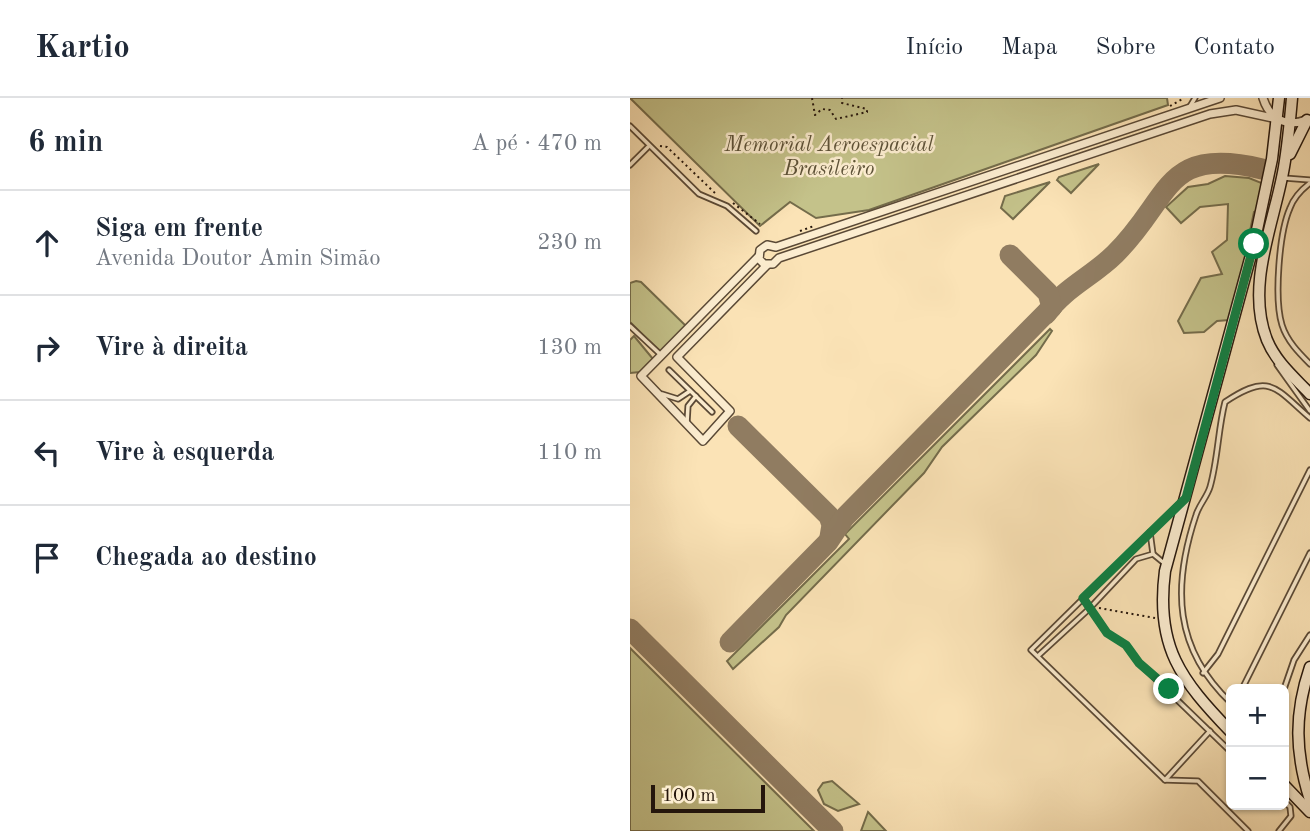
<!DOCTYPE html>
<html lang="pt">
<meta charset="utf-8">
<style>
:root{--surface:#fff;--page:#f2f2f3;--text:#1f2937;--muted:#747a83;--line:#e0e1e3}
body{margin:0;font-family:"Old Standard TT",serif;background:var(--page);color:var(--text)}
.controls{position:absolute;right:21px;bottom:21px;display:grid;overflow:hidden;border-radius:10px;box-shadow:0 2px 5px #0004}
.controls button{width:63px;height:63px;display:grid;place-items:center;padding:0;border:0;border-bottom:2px solid var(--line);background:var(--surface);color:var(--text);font:35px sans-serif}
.scale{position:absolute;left:21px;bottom:18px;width:114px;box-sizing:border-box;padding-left:7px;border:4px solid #25160c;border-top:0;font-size:19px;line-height:24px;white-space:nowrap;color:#25160c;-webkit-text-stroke:5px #fcedd0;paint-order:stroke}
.stop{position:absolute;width:21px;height:21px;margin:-16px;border:5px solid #0b8043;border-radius:50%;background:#fff}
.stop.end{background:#0b8043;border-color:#fff;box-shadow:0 2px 7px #0008}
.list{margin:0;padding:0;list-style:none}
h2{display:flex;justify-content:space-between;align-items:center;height:91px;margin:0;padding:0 28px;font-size:30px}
h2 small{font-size:23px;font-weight:400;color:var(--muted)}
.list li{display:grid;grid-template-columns:46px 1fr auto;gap:21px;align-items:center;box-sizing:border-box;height:105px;padding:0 28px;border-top:2px solid var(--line)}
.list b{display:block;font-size:26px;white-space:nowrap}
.list p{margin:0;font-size:23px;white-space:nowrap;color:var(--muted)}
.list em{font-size:23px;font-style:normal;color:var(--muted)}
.icon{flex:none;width:38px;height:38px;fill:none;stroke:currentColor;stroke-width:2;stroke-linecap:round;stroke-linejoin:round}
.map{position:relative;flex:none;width:680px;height:733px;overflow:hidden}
header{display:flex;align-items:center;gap:42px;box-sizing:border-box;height:98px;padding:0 35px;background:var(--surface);border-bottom:2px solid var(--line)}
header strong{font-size:33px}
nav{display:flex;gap:38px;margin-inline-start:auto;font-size:24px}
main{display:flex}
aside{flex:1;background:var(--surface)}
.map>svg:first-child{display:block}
.green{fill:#c4c28a;stroke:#746c4b;stroke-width:2}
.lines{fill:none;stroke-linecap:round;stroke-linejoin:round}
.taxiway{stroke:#907c61;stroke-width:21}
.lane-casing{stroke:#5a4936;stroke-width:7}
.street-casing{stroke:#5a4936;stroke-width:10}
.secondary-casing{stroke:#25160c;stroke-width:13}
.path{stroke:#25160c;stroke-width:2;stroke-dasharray:2 3.5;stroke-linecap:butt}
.lane{stroke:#fcedd0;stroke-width:3.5}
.street{stroke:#fcedd0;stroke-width:7}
.secondary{stroke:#fcedd0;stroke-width:10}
.route{stroke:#0b8043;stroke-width:9}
.labels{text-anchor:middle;stroke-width:5;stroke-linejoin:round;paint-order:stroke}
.park-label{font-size:21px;font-style:italic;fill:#5d5238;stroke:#fcedd0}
</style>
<header>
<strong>Kartio</strong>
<nav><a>Início</a><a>Mapa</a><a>Sobre</a><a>Contato</a></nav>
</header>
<main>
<aside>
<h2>6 min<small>A pé · 470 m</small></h2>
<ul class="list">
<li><svg class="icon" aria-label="ahead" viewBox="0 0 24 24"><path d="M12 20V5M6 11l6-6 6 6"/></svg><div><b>Siga em frente</b><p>Avenida Doutor Amin Simão</p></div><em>230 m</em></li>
<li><svg class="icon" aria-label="right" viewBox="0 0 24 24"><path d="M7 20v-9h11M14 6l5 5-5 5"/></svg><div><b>Vire à direita</b></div><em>130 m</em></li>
<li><svg class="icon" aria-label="left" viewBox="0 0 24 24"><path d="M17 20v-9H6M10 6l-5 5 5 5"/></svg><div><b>Vire à esquerda</b></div><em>110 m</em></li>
<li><svg class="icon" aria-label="arrive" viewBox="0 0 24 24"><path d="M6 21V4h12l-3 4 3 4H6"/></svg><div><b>Chegada ao destino</b></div></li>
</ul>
</aside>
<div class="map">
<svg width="680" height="733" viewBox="0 0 680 733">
<rect width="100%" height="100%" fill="#fbe3b6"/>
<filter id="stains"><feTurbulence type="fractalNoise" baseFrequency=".00286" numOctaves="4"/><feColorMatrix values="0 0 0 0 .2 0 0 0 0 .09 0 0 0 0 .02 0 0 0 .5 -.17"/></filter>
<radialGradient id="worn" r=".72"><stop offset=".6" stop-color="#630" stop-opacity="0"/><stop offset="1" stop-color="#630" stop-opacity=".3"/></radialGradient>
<!-- green -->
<g class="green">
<path d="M0 0H537L538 7 239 112 186 120 160 104 130 128Z"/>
<path d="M469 66 441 95 427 82 429 79Z"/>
<path d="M595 78 619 80 634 86 629 112 624 114 620 133 622 137 599 222 587 223 574 234 554 235 548 223 571 180 592 176 582 154 597 142 598 106 570 109 551 125 536 109 558 89 578 86Z"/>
<path d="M420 84 383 121 371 110 375 98Z"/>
<path d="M6 183 11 184 56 228 30 254 0 224V185Z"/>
<path d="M420 231 422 233 406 257 312 349 294 375 156 517 149 529 103 571 97 563 219 441 215 436Z"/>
<path d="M4 238 23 261 10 274 0 275V242Z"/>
<path d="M0 550 184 733H0Z"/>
<path d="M202 683 229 706 208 713 194 706 188 692 193 685Z"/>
<path d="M238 714 256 733H231Z"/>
</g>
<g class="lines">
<!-- taxiway -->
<g class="taxiway">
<path d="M416 216C434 190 463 178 485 156 542 100 533 47 632 71"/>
<path d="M108 328 199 418 202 427 200 439"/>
<path d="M0 531 203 733"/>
<path d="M100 544 198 444 214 420 422 209 418 195 380 157"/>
</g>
<!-- lane casing -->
<g class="lane-casing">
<g id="lane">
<path d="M559 10 565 0"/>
<path d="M0 28 69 96 97 108 126 133"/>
<path d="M0 67 18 49"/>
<path d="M654 80 680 82"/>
<path d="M680 85C671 92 664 99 660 110 649 135 644 201 652 227 657 243 669 255 680 266"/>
<path d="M0 228 31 257"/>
<path d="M647 267 680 313"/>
<path d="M39 272 82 314"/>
<path d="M32 296 48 301 60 293"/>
<path d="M57 325 58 308 66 298"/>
<path d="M551 404 401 552 535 682 568 683 618 733"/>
<path d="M520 434 523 456"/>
<path d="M453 501 477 535 496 547 509 565 601 654"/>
<path d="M409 557 459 511 506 461 523 456 534 465"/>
<path d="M573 575 588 556 680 372"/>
<path d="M612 591 680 455"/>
<path d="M654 591 664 562 680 537"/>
<path d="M601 605C544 551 542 489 566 417 569 407 577 399 580 389 588 361 588 331 595 304 640 274 644 289 680 320"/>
<path d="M535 682 580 633"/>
<path d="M649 733 661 718 660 709 654 703"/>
</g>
</g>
<!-- street casing -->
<g class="street-casing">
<g id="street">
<path d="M590 0 146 149 137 147 130 152 129 161 134 166H143L149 160 580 16 606 12 647 21"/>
<path d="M633 0C639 20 656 30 676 22"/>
<path d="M129 158 11 278 73 343 100 313 47 259 137 167"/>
</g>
</g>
<!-- secondary casing -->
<g class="secondary-casing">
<g id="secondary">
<path d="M662 0C660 23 658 46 654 69 645 123 615 187 637 242 646 264 664 279 680 296"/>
<path d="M660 56 677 22"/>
<path d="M680 569C664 616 665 655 680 702"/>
<path d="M601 634C551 582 525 549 535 473L624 146 642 61 649 0"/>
<path d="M654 687 680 714"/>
</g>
</g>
<!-- path -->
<g class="path">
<path d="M182 0 185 17 192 11 200 12 206 21 237 14V11L212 5V0"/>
<path d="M540 8 554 0"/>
<path d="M30 48 37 49 86 96"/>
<path d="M103 105 130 126"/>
<path d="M170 133 184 128"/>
<path d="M469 510 525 520"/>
</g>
<!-- lane -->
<use href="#lane" class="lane"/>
<!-- street -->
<use href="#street" class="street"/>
<!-- secondary -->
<use href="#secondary" class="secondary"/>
</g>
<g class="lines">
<!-- route -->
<path class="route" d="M539 591 509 565 496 547 477 535 453 500 556 400 624 146"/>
</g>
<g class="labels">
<!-- park labels -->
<g class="park-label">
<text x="199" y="53">Memorial Aeroespacial<tspan x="199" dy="24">Brasileiro</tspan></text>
</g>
</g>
<rect width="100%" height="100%" filter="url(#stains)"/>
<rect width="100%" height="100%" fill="url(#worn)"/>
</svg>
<div class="controls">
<button>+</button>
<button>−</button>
</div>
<div class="scale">100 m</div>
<div class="stop" style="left:624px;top:146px"></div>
<div class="stop end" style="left:539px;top:591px"></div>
</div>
</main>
